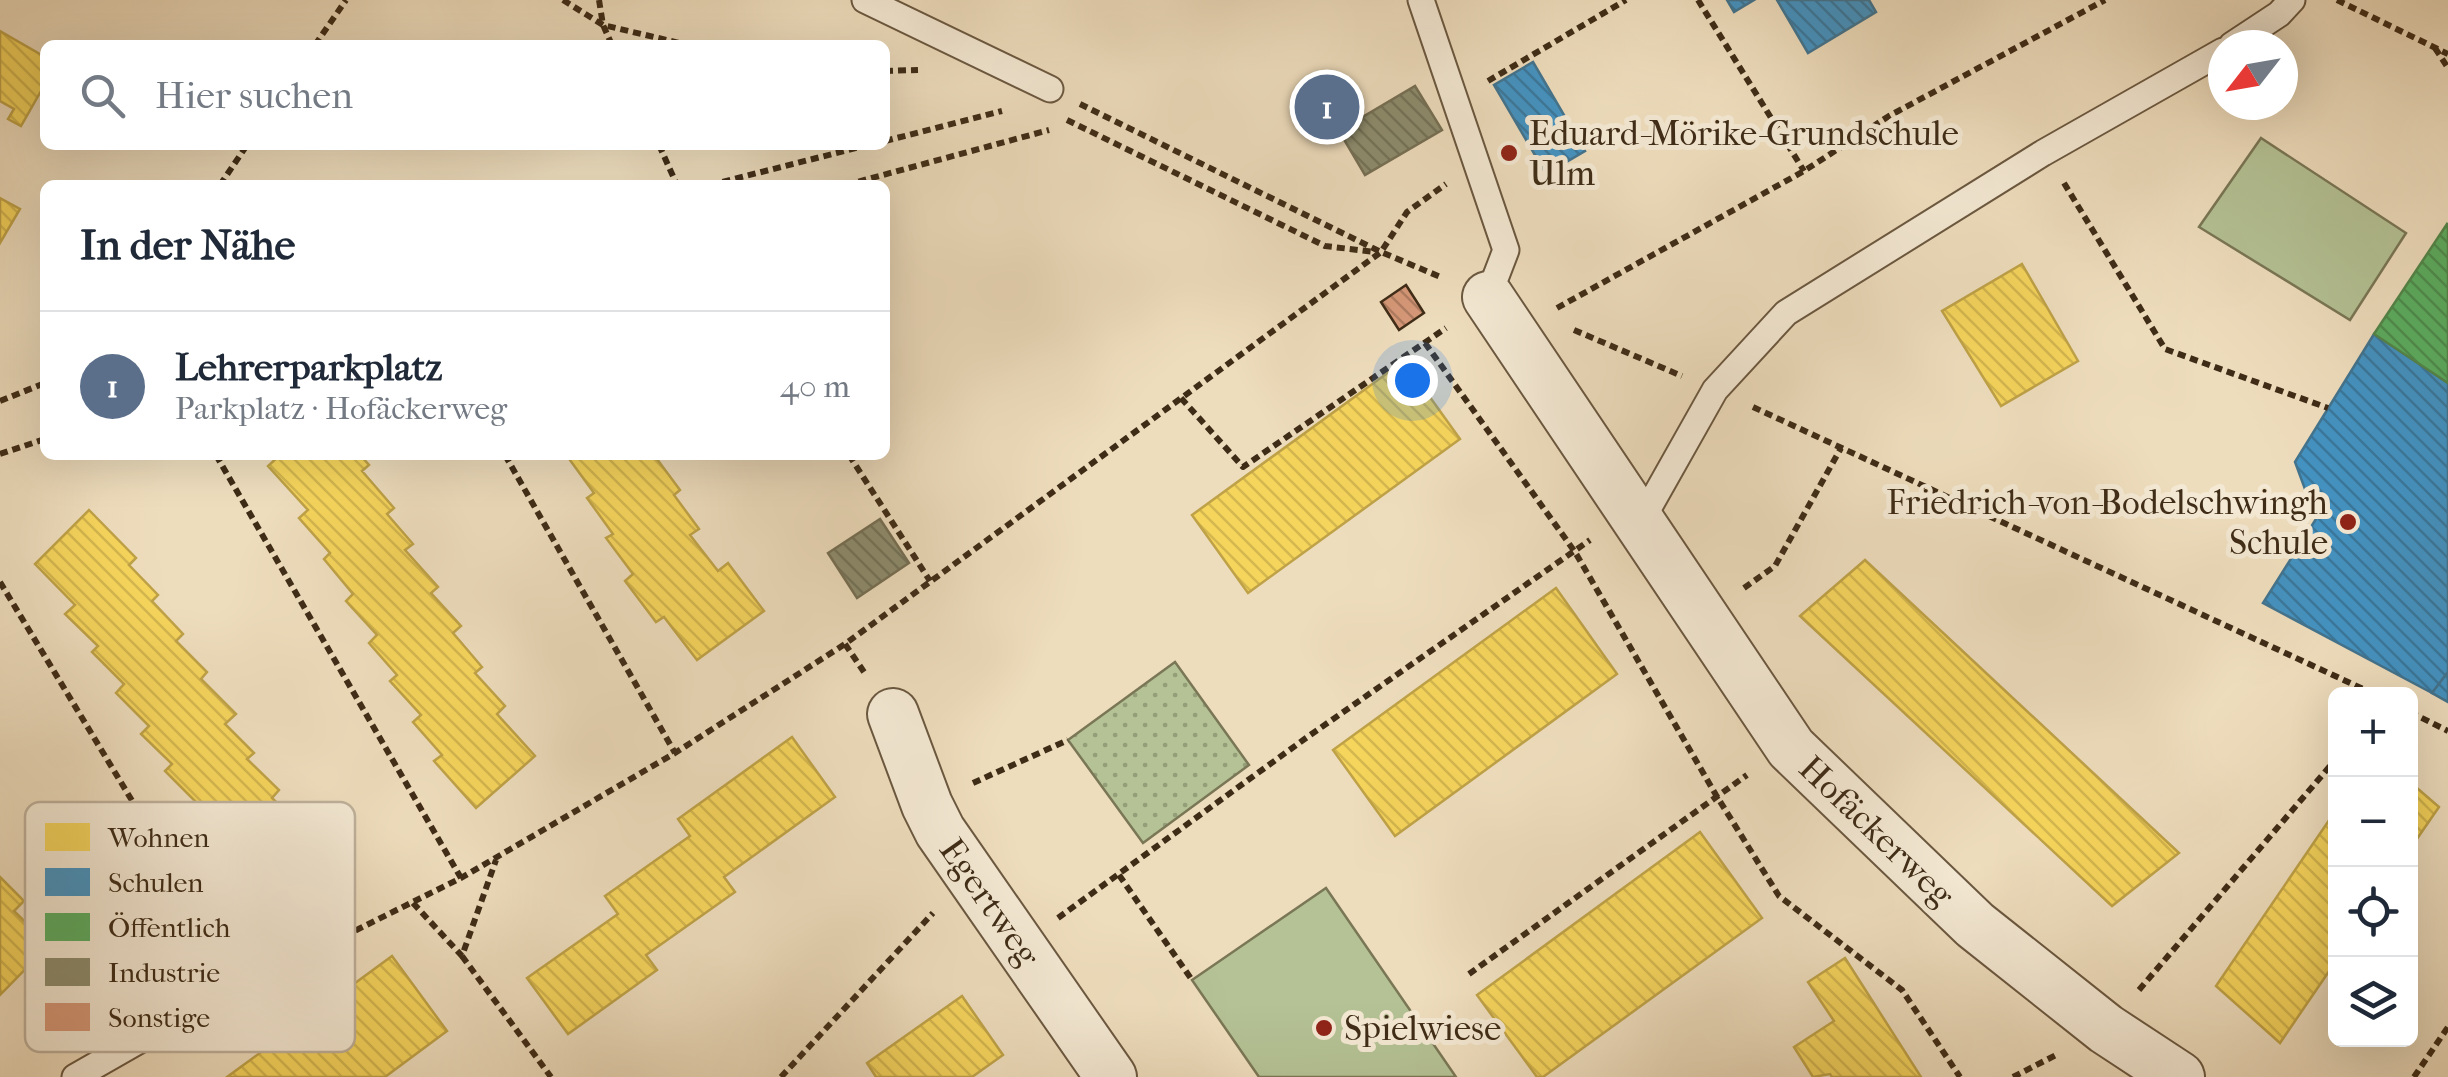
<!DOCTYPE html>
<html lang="de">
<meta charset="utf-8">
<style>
:root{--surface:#fff;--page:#f6f6f7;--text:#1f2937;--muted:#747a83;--line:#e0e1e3;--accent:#111827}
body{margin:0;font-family:"IM FELL French Canon",serif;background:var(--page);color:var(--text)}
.controls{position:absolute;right:30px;bottom:30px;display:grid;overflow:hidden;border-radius:15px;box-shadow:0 10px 40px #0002}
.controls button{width:90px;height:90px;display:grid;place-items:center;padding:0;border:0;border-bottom:2px solid var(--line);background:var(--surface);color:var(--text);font:50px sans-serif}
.compass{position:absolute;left:2208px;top:30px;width:90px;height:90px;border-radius:50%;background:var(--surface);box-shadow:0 10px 40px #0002;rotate:239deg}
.you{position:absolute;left:1412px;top:380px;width:35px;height:35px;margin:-25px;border:8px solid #fff;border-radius:50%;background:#1a73e8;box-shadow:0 0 0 15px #1a73e833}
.badge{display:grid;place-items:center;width:65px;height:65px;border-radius:50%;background:var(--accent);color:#fff;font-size:32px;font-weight:700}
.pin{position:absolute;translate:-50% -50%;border:5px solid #fff;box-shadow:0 2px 10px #0006}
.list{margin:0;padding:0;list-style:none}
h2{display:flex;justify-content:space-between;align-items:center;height:130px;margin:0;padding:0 40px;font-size:42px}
h2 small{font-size:32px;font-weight:400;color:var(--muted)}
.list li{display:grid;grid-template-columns:65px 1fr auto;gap:30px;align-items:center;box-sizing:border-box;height:150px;padding:0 40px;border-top:2px solid var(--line)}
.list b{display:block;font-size:38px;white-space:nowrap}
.list p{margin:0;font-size:32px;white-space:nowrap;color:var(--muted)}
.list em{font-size:32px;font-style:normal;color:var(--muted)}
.icon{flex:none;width:55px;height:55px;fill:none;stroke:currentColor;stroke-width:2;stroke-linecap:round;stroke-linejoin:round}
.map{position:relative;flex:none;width:2448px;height:1077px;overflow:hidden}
.search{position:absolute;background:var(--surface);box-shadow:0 10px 40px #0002;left:40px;top:40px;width:850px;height:110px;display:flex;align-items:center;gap:25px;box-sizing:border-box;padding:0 35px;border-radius:15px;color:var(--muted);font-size:38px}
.panel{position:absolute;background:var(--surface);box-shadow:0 10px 40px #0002;left:40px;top:180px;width:850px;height:280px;border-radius:15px}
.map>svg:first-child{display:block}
.park{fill:url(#park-dots);stroke:#7a7756;stroke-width:2.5}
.pitch{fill:#b4c295;stroke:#7a7756;stroke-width:2.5}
.homes{fill:url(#homes-back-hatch);stroke:#bfa247;stroke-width:2.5}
.schools{fill:url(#schools-back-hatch);stroke:#42748f;stroke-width:2.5}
.public{fill:url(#public-back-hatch);stroke:#52874b;stroke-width:2.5}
.industry{fill:url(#industry-back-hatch);stroke:#756f54;stroke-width:2.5}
.building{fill:url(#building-back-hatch);stroke:#3f2c17;stroke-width:2.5}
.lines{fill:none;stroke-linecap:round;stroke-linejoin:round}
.lane-casing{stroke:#6b5840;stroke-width:29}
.street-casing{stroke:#6b5840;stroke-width:54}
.path{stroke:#3f2c17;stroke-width:6;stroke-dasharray:8 5;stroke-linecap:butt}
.lane{stroke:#f4e9d4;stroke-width:25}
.street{stroke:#f4e9d4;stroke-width:50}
.poi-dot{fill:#8f2418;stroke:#f4e9d4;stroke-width:4}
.labels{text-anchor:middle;stroke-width:10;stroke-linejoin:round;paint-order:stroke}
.poi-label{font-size:35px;fill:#3f2c17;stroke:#f4e9d4;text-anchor:start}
.street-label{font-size:35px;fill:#3f2c17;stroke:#f4e9d4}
.key{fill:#f4e9d4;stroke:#beb09b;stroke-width:2.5}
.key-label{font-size:28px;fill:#3f2c17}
</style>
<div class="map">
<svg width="2448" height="1077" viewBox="0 0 2448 1077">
<defs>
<pattern id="park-dots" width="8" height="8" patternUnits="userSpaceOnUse" patternTransform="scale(2.5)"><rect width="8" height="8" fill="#b4c295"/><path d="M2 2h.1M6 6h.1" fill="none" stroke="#949e79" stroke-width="1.8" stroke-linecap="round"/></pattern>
<pattern id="homes-back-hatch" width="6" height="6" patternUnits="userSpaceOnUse" patternTransform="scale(2.5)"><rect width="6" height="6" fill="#f6d55c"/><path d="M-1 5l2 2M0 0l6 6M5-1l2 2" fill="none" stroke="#d4b74f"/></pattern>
<pattern id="schools-back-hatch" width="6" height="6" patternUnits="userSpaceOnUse" patternTransform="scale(2.5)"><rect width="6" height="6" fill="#4393c3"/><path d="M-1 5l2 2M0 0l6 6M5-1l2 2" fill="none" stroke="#39789d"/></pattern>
<pattern id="public-back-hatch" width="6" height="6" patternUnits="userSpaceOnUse" patternTransform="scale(2.5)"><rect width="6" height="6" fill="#5aae61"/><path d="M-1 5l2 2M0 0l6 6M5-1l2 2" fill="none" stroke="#4c8e4f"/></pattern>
<pattern id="industry-back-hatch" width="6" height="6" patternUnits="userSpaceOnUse" patternTransform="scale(2.5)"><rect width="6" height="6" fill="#8c8c6e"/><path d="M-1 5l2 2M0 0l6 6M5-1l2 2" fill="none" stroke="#747359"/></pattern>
<pattern id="building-back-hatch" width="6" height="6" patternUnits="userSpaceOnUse" patternTransform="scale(2.5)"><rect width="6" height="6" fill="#d69878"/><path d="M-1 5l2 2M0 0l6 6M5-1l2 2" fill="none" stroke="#af7c61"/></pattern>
</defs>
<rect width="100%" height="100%" fill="#eeddbd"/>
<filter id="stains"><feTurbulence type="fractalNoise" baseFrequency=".002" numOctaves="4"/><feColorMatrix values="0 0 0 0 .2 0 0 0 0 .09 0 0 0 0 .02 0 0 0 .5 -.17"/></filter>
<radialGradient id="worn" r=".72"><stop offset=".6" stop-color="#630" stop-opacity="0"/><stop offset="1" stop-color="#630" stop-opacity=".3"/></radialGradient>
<!-- park -->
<path class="park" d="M1175 662 1249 765 1143 843 1068 740Z"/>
<!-- pitch -->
<g class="pitch">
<path d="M2261 138 2406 233 2350 320 2199 227Z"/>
<path d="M1326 888 1456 1077H1259L1192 980Z"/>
</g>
<!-- homes -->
<g class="homes">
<path d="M0 31 45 57V84L21 126 8 119 14 109 0 101Z"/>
<path d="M0 198 20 209 0 243Z"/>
<path d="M2022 264 2078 361 2001 406 1942 311Z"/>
<path d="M1404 361 1460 439 1248 593 1192 515Z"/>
<path d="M280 455H360L369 465 362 471 394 508 387 514 413 544 405 550 438 587 431 593 461 626 453 633 482 667 475 673 505 706 497 714 535 756 476 808 434 761 442 755 413 722 421 715 390 681 397 675 369 643 377 635 346 601 353 594 324 559 330 553 299 518 308 510 268 466Z"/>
<path d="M654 455 680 490 674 495 699 529 690 535 718 571 728 563 764 611 697 660 664 617 656 622 625 581 633 574 606 538 613 534 587 498 594 493 567 456Z"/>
<path d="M89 510 136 558 129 565 158 595 152 601 183 634 176 641 207 672 201 679 236 714 225 724 254 753 247 759 279 790 272 798 313 838 257 894 214 850 221 843 192 814 200 806 165 771 172 764 141 734 149 726 116 693 124 684 92 652 98 646 65 614 75 605 35 564Z"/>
<path d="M1865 560 2179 853 2112 906 1800 616Z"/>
<path d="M1556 588 1617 674 1395 836 1333 750Z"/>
<path d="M792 737 835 797 724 877 735 892 646 955 657 970 568 1034 527 978 618 914 605 896 690 836 678 819Z"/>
<path d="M2410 782 2439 807 2410 849Z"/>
<path d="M2336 810V961L2280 1043 2216 986Z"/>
<path d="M1700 832 1762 918 1543 1077H1537L1477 995Z"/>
<path d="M0 877 24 901 14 911 49 945 0 995Z"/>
<path d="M392 956 447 1031 385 1077H227Z"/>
<path d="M1845 958 1921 1077H1832L1830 1074 1813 1077 1794 1047 1834 1021 1808 982Z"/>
<path d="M962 996 1003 1055 972 1077H876L867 1063Z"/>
</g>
<!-- schools -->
<g class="schools">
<path d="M1727 0H1754L1734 12Z"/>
<path d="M1777 0H1869L1876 12 1808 53Z"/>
<path d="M1533 62 1585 151 1546 174 1494 85Z"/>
<path d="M2374 334 2448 383V672L2432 693 2263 603 2316 519 2295 462Z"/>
<path d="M2448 672V702L2432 693Z"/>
</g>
<!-- public -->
<path class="public" d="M2447 224 2448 225V383L2374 334Z"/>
<!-- industry -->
<g class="industry">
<path d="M1415 86 1442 130 1365 175 1339 131Z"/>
<path d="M880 519 909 563 857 598 828 553Z"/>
</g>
<!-- building -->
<path class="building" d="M1406 285 1424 313 1399 330 1381 302Z"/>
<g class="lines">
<!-- lane casing -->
<g class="lane-casing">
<g id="lane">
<path d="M865 0 1050 89"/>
<path d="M1421 0 1506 250 1488 297"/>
<path d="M2232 45 2279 14 2292 0"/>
<path d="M1640 523 1715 390 1786 313 2043 153 2223 51"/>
<path d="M75 1077 168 1024 244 986"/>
</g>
</g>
<!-- street casing -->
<g class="street-casing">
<g id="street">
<path d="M1488 297 1791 748 1975 925 2106 1029 2179 1077"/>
<path d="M893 714 927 805 940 831 1111 1077"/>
</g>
</g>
<!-- path -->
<g class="path">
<path d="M563 0 603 25 688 45"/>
<path d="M599 0 603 25 612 45"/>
<path d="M1698 0 1804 171"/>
<path d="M2337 0 2448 54"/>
<path d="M315 45 346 0"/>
<path d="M2435 48 2448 68"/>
<path d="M885 71 918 70"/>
<path d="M1488 81 1626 0"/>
<path d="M1080 104 1381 252 1443 278"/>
<path d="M1067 120 1325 246 1375 252"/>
<path d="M885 141 1002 111"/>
<path d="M659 145 677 185"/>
<path d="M2064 183 2165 349 2328 408"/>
<path d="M220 185 247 145"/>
<path d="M710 185 868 145"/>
<path d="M846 185 1049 130"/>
<path d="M1557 308 1804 171 1889 116 2105 0"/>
<path d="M1574 330 1682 376"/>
<path d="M1425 343 1575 552 1716 795 1779 896 1902 990 1960 1077"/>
<path d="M1181 398 1243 467 1446 328"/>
<path d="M0 401 45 383"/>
<path d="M1753 407 2374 694"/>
<path d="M0 454 45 439"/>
<path d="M216 455 461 878"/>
<path d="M505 455 675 753"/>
<path d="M849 455 930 581"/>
<path d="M0 582 224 953"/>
<path d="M1744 588 1775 566 1841 448"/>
<path d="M845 644 864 672"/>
<path d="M2410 712 2448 731"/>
<path d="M973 783 1068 740"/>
<path d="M1119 875 1192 980"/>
<path d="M413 903 462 956 496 860"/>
<path d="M1058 918 1306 738 1590 540"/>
<path d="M462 956 551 1077"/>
<path d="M274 971 461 878 675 753 845 644 1381 252 1407 212 1446 184"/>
<path d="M1469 974 1747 775"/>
<path d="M2139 990 2336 759"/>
<path d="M781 1077 933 913"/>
<path d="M2013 1077 2056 1055"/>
<path d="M2414 1077 2448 1027"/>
</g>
<!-- lane -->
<use href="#lane" class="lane"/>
<!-- street -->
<use href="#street" class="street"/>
</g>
<!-- markers -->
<g class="poi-dot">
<circle cx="1509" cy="153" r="10"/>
<circle cx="2348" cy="522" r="10"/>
<circle cx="1324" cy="1028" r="10"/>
</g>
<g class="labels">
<!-- poi labels -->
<g class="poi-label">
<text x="1529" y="145">Eduard-Mörike-Grundschule<tspan x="1529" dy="40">Ulm</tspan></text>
<text x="2328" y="514" text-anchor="end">Friedrich-von-Bodelschwingh<tspan x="2328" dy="40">Schule</tspan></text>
<text x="1344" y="1040">Spielwiese</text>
</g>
<!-- street labels -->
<g class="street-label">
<text transform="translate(1877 831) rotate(44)" y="12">Hofäckerweg</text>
<text transform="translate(990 902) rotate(55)" y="12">Egertweg</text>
</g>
</g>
<!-- legend -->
<rect x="25" y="802" width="330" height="250" rx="15" class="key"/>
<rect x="45" y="823" width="45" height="28" fill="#f6d55c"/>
<rect x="45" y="868" width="45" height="28" fill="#4393c3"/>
<rect x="45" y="913" width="45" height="28" fill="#5aae61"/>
<rect x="45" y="958" width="45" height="28" fill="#8c8c6e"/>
<rect x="45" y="1003" width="45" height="28" fill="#d69878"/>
<g class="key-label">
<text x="108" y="847">Wohnen</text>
<text x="108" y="892">Schulen</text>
<text x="108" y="937">Öffentlich</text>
<text x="108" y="982">Industrie</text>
<text x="108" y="1027">Sonstige</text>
</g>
<rect width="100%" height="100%" filter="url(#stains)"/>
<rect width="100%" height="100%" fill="url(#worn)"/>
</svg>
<div class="controls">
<button>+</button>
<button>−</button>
<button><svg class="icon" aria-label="locate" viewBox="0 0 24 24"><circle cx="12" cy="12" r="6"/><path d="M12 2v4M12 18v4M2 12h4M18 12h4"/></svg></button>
<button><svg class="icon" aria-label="layers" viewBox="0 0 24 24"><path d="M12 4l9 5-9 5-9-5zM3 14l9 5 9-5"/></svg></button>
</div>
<svg class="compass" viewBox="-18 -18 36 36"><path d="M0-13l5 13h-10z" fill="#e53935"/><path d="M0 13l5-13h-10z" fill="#747a83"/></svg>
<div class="you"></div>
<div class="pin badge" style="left:1327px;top:107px;background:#5c6f8a">1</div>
<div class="search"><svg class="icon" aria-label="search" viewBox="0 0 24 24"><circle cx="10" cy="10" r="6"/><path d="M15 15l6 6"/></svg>Hier suchen</div>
<section class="panel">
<h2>In der Nähe<small></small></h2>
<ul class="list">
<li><span class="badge" style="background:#5c6f8a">1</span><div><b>Lehrerparkplatz</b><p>Parkplatz · Hofäckerweg</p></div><em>40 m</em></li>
</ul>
</section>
</div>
